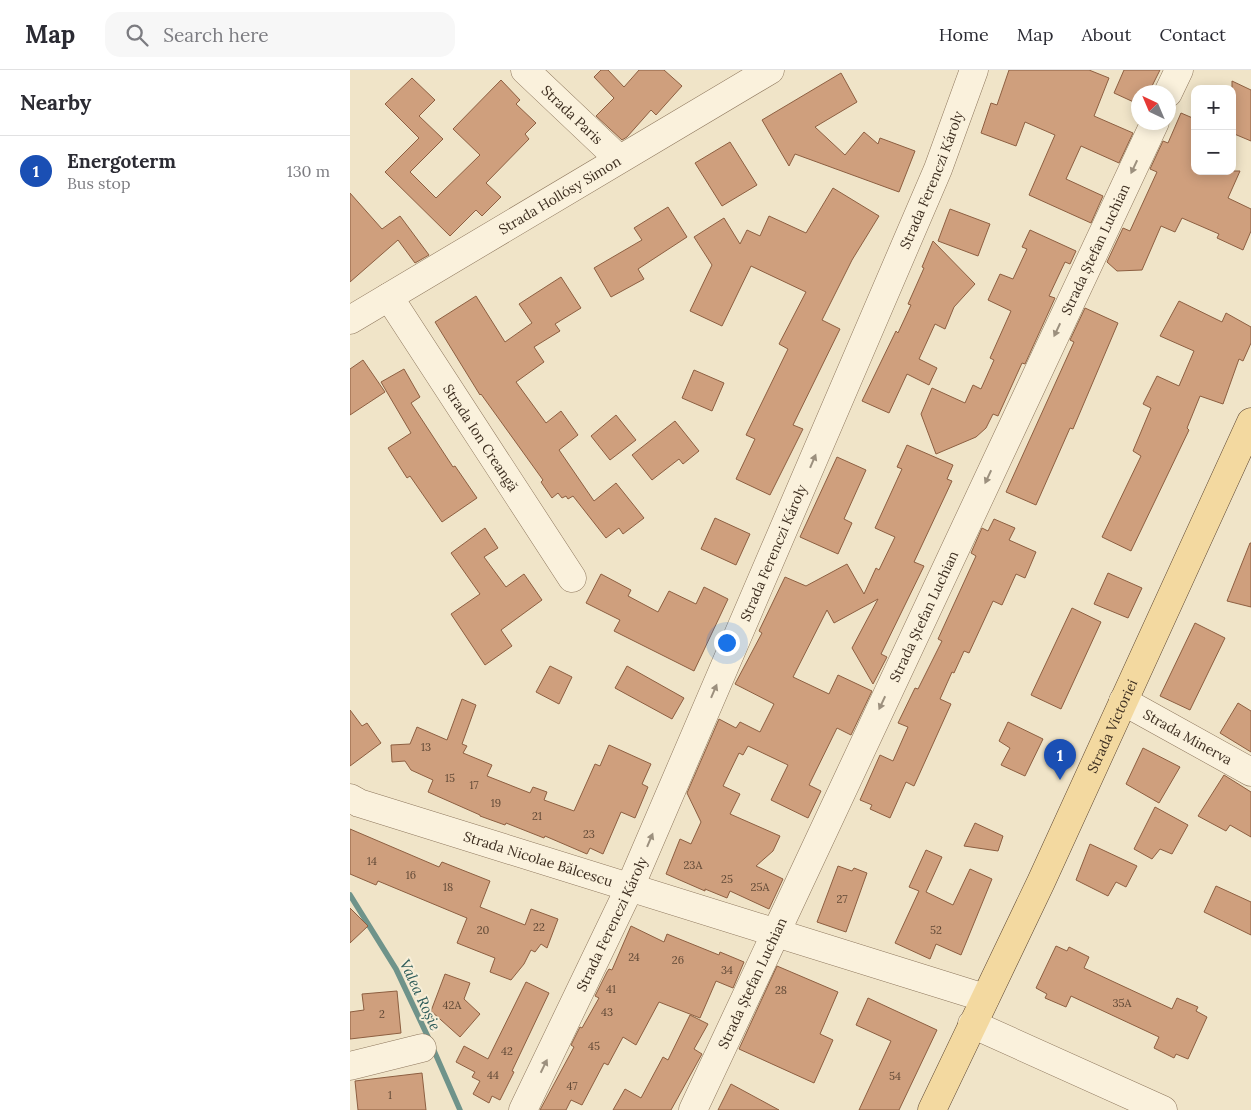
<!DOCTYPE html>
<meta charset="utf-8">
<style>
:root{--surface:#fff;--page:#f7f7f7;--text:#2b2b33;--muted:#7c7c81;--line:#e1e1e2;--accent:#9e2a2b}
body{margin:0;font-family:Lora,serif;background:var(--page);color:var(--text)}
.controls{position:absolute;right:15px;top:15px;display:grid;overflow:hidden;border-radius:10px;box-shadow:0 2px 12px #0003}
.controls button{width:45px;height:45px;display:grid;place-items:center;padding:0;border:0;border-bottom:1px solid var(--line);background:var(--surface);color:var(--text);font:25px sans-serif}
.compass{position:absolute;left:781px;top:15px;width:45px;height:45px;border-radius:50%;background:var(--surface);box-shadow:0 2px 12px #0003;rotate:316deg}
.you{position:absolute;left:376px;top:572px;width:18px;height:18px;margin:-12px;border:4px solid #fff;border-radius:50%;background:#1a73e8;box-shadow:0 0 0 8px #1a73e833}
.badge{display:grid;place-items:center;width:32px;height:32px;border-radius:50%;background:var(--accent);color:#fff;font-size:16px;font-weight:700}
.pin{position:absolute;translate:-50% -41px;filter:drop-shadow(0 1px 2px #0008)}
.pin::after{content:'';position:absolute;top:26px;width:18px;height:15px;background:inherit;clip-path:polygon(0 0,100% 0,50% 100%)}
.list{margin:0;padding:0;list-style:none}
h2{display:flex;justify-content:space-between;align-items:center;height:65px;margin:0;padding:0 20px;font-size:21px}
h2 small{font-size:16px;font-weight:400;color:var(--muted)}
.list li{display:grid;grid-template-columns:32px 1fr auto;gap:15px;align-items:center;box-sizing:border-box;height:70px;padding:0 20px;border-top:1px solid var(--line)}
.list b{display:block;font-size:19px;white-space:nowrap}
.list p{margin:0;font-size:16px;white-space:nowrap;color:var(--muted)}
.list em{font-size:16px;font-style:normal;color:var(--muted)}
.icon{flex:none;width:28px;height:28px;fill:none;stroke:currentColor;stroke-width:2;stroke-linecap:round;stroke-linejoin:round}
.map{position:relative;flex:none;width:901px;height:1040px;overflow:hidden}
header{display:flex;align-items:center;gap:30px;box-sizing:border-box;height:70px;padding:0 25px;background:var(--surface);border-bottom:1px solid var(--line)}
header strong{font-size:24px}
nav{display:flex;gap:28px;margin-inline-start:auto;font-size:18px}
.search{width:350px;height:45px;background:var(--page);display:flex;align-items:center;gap:12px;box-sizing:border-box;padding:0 18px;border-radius:15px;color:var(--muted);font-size:19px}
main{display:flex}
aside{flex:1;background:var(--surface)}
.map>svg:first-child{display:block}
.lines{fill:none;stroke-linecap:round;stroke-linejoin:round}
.stream{stroke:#6f938a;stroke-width:5.5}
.building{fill:#cf9f7d;stroke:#8d5f41}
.minor-casing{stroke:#8d765c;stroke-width:29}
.major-casing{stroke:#5b4430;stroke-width:29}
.minor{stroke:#faf1dc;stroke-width:28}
.major{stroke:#f3d9a0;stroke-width:28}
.oneway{fill:#9c907e}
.labels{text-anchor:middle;stroke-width:4;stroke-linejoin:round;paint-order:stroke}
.number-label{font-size:11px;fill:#624a37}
.street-label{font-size:14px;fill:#3d2e20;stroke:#f7eed8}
.water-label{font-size:15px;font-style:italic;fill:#2f5d5a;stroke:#f7eed8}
</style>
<header>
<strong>Map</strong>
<div class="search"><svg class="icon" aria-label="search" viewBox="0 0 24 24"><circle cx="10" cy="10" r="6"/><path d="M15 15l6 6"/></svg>Search here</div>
<nav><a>Home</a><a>Map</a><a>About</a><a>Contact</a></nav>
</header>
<main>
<aside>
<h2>Nearby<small></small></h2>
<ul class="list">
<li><span class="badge" style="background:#1a4fb4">1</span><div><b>Energoterm</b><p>Bus stop</p></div><em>130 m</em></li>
</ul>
</aside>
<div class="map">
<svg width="901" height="1040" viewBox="0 0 901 1040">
<rect width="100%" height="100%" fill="#f0e4c8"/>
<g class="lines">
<!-- stream -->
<path class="stream" d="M0 825 46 899 78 967 110 1040"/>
</g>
<!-- building -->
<g class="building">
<path d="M251 0H258L274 17 289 0H314L332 16 306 45 301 40 277 67 272 70 246 46 264 28 244 7Z"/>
<path d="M659 0H739L759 8 744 46 783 63 769 93 731 76 716 109 753 126 741 153 679 125 705 65 675 52 666 76 631 63 641 33 647 35Z"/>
<path d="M774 0H810L799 22H788V34L764 23Z"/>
<path d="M491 3 507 32 465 57 495 85 514 62 528 74 530 68 565 81 549 122 445 84 439 96 412 50Z"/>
<path d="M62 8 85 30 69 46 93 69 60 102 86 128 130 85 103 59 151 10 170 30 166 34 186 53 175 64 179 69 136 113 151 127 132 146 126 140 100 166 35 102 69 68 35 34Z"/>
<path d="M882 11 901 20V71L882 63Z"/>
<path d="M831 43 845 49V101H890L878 128 901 139V161L893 180 867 168 869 164 832 148 825 162 811 156 792 200 767 201 757 192 773 158 780 161 807 102 800 99 813 71 818 73Z"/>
<path d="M380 72 407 115 372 136 345 93Z"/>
<path d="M483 118 529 146 502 190 472 250 490 259 443 355 453 359 420 425 386 409 405 369 396 365 438 279 429 274 456 222 401 196 372 256 340 241 362 195 344 167 374 148 390 174 397 160 410 166 419 146 456 163Z"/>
<path d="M0 123 32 159 50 146 79 185 65 193 48 170 0 212Z"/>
<path d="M318 137 337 167 288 199 294 209 261 227 244 198 292 170 284 158Z"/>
<path d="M600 139 640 154 628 186 588 171Z"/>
<path d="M680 160 726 181 720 194 715 192 699 226 705 228 675 294 672 293 648 346 643 344 636 358 626 367 586 384 571 344 582 318 615 333 623 315 631 319 644 290 640 288 661 241 638 230 650 204 663 209 677 179 672 177Z"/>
<path d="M583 171 625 214 604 237 595 259 585 254 569 289 587 298 579 315 557 304 539 343 512 331 546 261 548 263 561 235 558 234 574 198 572 197Z"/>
<path d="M211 207 231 238 205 254 210 261 184 277 194 292 166 312 196 353 211 341 228 365 209 380 244 431 266 413 294 448 273 464 269 458 256 468 223 426 218 429 216 426 212 428 208 423 202 428 191 412 193 410 131 324 130 325 85 252 126 226 155 272 182 253 169 234Z"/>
<path d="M829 231 872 252 876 243 901 257V273L893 291 889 289 873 334 850 326 837 358 839 360 781 481 752 467 791 386 783 381 801 338 793 334 807 306 829 316 844 281 810 266Z"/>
<path d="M735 238 768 253 723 359 720 358 686 435 656 422 724 272 720 270Z"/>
<path d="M13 290 35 322 0 345V299Z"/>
<path d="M54 299 70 327 61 333 103 397 105 396 127 428 92 452 60 406 57 408 38 378 61 363 31 312Z"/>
<path d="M344 300 374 313 362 341 332 328Z"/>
<path d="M266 345 286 370 260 390 241 366Z"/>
<path d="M325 351 349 381 333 394 329 389 302 410 282 385Z"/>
<path d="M557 375 603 395 597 409 602 411 564 492 574 496 531 584 537 587 523 614 502 578 528 529 484 553 477 540 443 607 479 624 488 605 522 621 501 665 487 658 459 715 471 721 458 748 421 730 438 695 398 676 393 685 389 683 373 716 390 724 380 744 430 766 423 781 406 796 433 809 419 839 380 821 377 828 355 819V821L316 804 330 769 341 774 351 752 337 723 369 649 386 658 390 652 410 662 424 634 385 614 412 563 409 561 435 507 456 516 497 494 514 524 526 498 529 500 545 467 525 458 552 399 547 397Z"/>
<path d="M487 387 516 400 494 449 502 453 488 484 450 467Z"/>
<path d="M365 448 400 464 386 495 351 479Z"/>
<path d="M644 449 665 458 659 470 686 482 675 508 666 504 652 535 643 531 619 583 614 581 604 603 602 602 590 629 601 634 564 716 556 712 540 748 520 739 522 735 510 730 530 685 543 691 558 657 548 653 565 618 568 619 592 571 588 569 626 486 621 483 632 458 638 461Z"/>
<path d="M135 458 148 478 134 487 156 517 174 504 192 530 151 560 162 576 135 595 101 544 130 524 101 483Z"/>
<path d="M900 473H901V537L877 531Z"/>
<path d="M758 503 792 518 778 548 744 534Z"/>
<path d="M251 504 281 520 278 526 308 542 319 521 346 534 354 517 378 529 344 601 264 561 270 550 236 533Z"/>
<path d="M722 538 751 552 711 639 681 625Z"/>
<path d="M845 553 875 568 840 640 810 626Z"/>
<path d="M200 596 222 607 209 634 186 622Z"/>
<path d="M277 596 334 628 322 649 265 618Z"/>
<path d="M112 629 126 635 112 674 117 676 113 683 142 695 137 706 180 723 183 717 197 722 194 730 224 741 245 694 250 696 259 675 301 694 292 714 298 717 285 748 271 742 253 784 240 778 237 784 195 766 194 768 156 753 155 755 130 746V745L78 722 83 710 61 700 55 691 42 692 41 675 60 674 67 657 97 670Z"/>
<path d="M888 633 901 641V682L870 663Z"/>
<path d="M0 640 12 656 17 653 31 673 0 696Z"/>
<path d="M658 652 693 669 675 706 651 695 660 678 649 671Z"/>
<path d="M793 678 830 697 809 733 776 714Z"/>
<path d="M874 705 901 722V767L880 755 876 761 848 746Z"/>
<path d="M805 737 838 755 822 784 810 779 802 789 784 779Z"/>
<path d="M625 753 653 766 648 781 614 776Z"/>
<path d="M0 759 89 797 92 792 140 811 130 837 175 855 181 839 208 849 197 878 191 874 185 882 181 880 174 894 161 910 140 902 145 888 107 873 117 848 28 811 26 815 0 804Z"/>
<path d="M740 774 787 796 776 817 766 812 758 826 726 810Z"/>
<path d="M576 780 592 787 576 822 603 835 620 799 642 809 611 885 586 874 580 889 545 873 569 821 559 817Z"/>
<path d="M488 796 502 801 504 798 517 803 496 862 467 852Z"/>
<path d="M866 816 901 832V865L854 842Z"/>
<path d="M0 838 18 856 0 873Z"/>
<path d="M281 856 314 872 317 864 369 885 370 882 394 892 383 918 366 911 350 948 309 932 286 975 273 967 258 995 254 993 232 1035 221 1030 216 1040H190L224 977 221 975 230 957 232 958 249 928 245 926 257 902 259 899 262 900Z"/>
<path d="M706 876 717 881 719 877 739 887 734 898 822 939 827 928 848 937 846 941 857 947 838 989 826 984 824 988 804 978 809 967 721 926 716 937 695 928 697 924 686 918Z"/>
<path d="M427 896 488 922 470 964 483 970 464 1013 389 979Z"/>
<path d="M95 904 120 913 114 929 130 944 110 967 81 941Z"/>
<path d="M176 912 199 923 162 1001 164 1002 150 1030 142 1026 139 1033 123 1024 130 1011 122 1007 125 1002 106 992 114 976 138 989Z"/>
<path d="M47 921 51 963 0 969V942L14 940 12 924Z"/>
<path d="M518 928 587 960 549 1040H509L541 971 506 955Z"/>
<path d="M340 945 358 954 344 979 352 984 321 1040H263L275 1019 291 1028 313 987 318 990Z"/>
<path d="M72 1003 76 1040H8L5 1011Z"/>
<path d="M381 1014 429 1040H368Z"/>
</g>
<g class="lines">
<!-- minor casing -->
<g class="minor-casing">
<g id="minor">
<path id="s1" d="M175 0 269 89"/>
<path d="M818 23 829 0"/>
<path id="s2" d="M39 227 222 508"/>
<path id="s3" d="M0 250 420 0"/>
<path id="s4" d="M773 631 901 702"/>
<path id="s5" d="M0 728 9 733 635 928"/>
<path d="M622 954 813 1040"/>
<path d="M0 996 72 978"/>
<path id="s6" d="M173 1040 280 817 588 99 624 0"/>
<path id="s7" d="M343 1040 805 52"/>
</g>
</g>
<!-- major casing -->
<g class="major-casing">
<g id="major">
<path id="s8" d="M582 1040 691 812 901 352"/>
</g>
</g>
<!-- minor -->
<use href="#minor" class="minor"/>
<!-- major -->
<use href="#major" class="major"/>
</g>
<!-- one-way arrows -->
<defs><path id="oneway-solid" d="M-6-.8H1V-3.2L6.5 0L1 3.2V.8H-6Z" transform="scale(1.25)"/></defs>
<g class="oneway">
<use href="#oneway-solid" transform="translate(784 97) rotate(115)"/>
<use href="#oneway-solid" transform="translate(707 260) rotate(115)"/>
<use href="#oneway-solid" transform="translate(463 391) rotate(-67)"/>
<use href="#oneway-solid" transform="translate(638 407) rotate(115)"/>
<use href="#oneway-solid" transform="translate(364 621) rotate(-67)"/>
<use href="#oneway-solid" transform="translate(532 633) rotate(115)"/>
<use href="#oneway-solid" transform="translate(300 770) rotate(-67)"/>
<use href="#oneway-solid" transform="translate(194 996) rotate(-64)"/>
</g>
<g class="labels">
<!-- number labels -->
<g class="number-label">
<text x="76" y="681">13</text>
<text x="100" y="712">15</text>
<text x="124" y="719">17</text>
<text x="146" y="737">19</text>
<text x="187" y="750">21</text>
<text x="239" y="768">23</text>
<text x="22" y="795">14</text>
<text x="343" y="799">23A</text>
<text x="61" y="809">16</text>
<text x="377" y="813">25</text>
<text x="98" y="821">18</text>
<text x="410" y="821">25A</text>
<text x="492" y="833">27</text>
<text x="189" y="861">22</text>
<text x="133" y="864">20</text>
<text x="586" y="864">52</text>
<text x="284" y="891">24</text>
<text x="328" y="894">26</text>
<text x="377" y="904">34</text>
<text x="261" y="923">41</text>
<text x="431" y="924">28</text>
<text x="772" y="937">35A</text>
<text x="102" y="939">42A</text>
<text x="257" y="946">43</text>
<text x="32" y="948">2</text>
<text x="244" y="980">45</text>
<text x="157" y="985">42</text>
<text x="143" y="1009">44</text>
<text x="545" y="1010">54</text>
<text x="222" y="1020">47</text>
<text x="40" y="1029">1</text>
</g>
<!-- street labels -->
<g class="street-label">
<text dy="5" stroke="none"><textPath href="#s1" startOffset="65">Strada Paris</textPath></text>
<text dy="5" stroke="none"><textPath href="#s6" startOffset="1016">Strada Ferenczi Károly</textPath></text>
<text dy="5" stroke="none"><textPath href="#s3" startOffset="244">Strada Hollósy Simon</textPath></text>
<text dy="5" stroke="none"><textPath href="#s7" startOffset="950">Strada Ștefan Luchian</textPath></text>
<text dy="5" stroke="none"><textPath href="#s2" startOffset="168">Strada Ion Creangă</textPath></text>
<text dy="5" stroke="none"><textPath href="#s6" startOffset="611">Strada Ferenczi Károly</textPath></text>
<text dy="5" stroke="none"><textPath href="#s7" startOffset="545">Strada Ștefan Luchian</textPath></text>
<text dy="5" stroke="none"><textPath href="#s8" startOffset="424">Strada Victoriei</textPath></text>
<text dy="5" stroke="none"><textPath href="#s4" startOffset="74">Strada Minerva</textPath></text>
<text dy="5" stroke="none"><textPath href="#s5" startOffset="198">Strada Nicolae Bălcescu</textPath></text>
<text dy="5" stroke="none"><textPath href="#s6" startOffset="206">Strada Ferenczi Károly</textPath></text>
<text dy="5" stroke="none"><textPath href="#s7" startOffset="140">Strada Ștefan Luchian</textPath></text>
</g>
<!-- water labels -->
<g class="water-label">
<text transform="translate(70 925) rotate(65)" y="5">Valea Roșie</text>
</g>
</g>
</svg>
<div class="controls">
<button>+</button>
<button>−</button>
</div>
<svg class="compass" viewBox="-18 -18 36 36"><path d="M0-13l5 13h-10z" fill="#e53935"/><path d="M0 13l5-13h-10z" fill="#7c7c81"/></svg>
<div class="you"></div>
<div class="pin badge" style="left:710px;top:710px;background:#1a4fb4">1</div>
</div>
</main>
